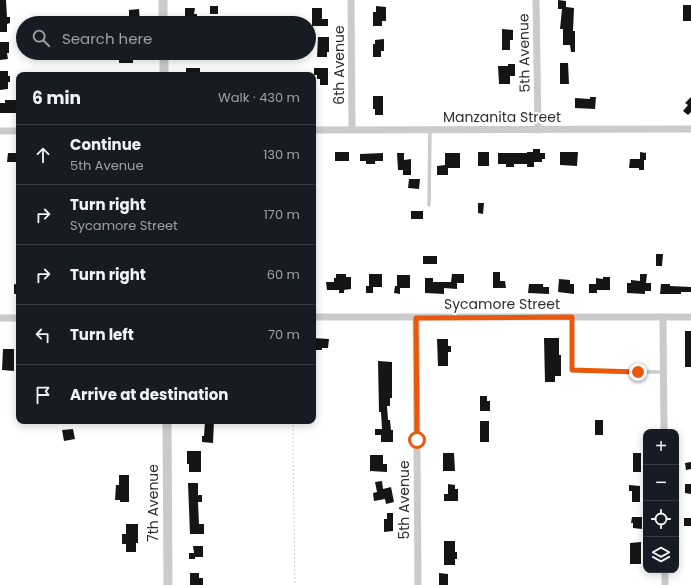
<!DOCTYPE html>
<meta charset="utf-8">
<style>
:root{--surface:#171b24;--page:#242831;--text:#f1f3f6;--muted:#9ea1a6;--line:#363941}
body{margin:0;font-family:Poppins,sans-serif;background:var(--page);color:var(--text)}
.controls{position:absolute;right:12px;bottom:12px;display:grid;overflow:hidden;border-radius:8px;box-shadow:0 2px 10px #0003}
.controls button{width:36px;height:36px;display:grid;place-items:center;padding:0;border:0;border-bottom:1px solid var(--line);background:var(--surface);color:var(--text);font:20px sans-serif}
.stop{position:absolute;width:12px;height:12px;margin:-9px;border:3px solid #ea580c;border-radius:50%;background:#fff}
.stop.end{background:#ea580c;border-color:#fff;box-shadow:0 1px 4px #0008}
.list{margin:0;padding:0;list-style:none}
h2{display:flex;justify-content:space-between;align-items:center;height:52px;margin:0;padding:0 16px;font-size:17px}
h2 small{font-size:13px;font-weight:400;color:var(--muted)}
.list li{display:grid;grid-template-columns:26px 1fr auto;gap:12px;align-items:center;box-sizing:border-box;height:60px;padding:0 16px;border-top:1px solid var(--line)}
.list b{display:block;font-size:15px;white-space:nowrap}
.list p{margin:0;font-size:13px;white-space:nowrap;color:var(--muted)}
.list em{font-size:13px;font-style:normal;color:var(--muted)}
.icon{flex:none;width:22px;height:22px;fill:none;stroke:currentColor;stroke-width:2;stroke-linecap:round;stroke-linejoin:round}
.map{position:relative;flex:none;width:691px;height:585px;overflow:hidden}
.search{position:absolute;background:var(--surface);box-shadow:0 2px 10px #0003;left:16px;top:16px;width:300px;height:44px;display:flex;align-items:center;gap:10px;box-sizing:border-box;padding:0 14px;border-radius:22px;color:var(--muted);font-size:15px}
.panel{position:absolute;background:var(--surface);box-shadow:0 2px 10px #0003;left:16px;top:72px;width:300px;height:352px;border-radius:8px}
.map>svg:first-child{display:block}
.building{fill:#151515}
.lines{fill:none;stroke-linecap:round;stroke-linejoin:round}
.path{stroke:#cbcbcb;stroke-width:1;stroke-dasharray:2 2;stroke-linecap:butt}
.service{stroke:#cbcbcb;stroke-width:3.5}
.minor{stroke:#cbcbcb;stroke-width:7}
.tertiary{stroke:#cbcbcb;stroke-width:9}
.route{stroke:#ea580c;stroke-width:5}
.labels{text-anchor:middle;stroke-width:4;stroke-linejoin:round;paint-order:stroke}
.street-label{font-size:14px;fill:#2e2e2e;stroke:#fff}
</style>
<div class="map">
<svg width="691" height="585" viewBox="0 0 691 585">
<rect width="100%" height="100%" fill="#fff"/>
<!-- building -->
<g class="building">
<path d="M0 0H6L7 17H10V23L7 24V32H0Z"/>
<path d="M558 0 566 1V7L574 8 573 31H575V52H571L570 45H563V29H560L562 9H558Z"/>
<rect x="683" y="5" width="8" height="16"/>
<rect x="210" y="6" width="8" height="8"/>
<path d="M376 6 386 7V21H382V26H373V12H376Z"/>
<path d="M185 8H195L194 14H197V23H185Z"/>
<path d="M312 8H322V19H328V26H312Z"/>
<path d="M139 9 140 23H129V10Z"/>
<path d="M502 29 513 30V40H510V50H502Z"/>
<path d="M318 37H329V52H327V57H317Z"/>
<path d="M384 39V51H381V57H373V44H375V40Z"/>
<path d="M0 42H9V53H7L8 59 0 60Z"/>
<rect x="119" y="53" width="14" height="10"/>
<rect x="189" y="53" width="8" height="6"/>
<path d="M560 63H568L569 84H560Z"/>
<path d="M508 64H515V76H510V84H499L498 66H508Z"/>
<rect x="186" y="68" width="14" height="7"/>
<path d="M314 68H328V85H320V79H317V75H314Z"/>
<path d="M0 71H8V76H10V82H8V89L0 90Z"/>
<path d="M373 96H383V115H375V109H373Z"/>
<path d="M590 97H596L595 109 575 108V98L590 99Z"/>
<path d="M691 97V112L688 115 683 111 688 105 685 103Z"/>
<path d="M5 100H17V103H19V113H0V103H5Z"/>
<path d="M533 149H540V153H545V159H542V162H534V167H527V164H514V167H506V164H498V153H527V152H533Z"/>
<rect x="335" y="152" width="14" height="9"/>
<rect x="478" y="152" width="11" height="14"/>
<path d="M560 152H578L577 166 560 165Z"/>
<path d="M640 152 646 153V160H644V170H639V168H629L630 159H640Z"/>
<path d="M8 153H18L19 162H7Z"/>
<path d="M383 153V161H375V164H366V161H360V154Z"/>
<path d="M397 153H404V160L411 159V175H403V170H398Z"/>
<path d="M445 153H460V168H448V175H437V166L445 165Z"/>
<path d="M409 179H420L419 189 408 188Z"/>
<path d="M478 203H484L483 214 478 213Z"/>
<rect x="411" y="211" width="12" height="8"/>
<path d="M656 254H663L662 266H656Z"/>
<rect x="423" y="256" width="14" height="8"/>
<path d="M493 272H500V281H505L506 288H493Z"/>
<path d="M336 274H346V277H351V289L344 290V293H339V290H327L326 282H334V278H336Z"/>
<path d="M369 274H382V287H373V293H366V286H369Z"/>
<path d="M452 274H464V283H457V289L444 288V294L425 293V278H433V282H451Z"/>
<path d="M640 274H647L646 283H651V291H645V294L627 293V283H631V280L640 281Z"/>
<path d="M397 275H410V288H400V294L394 293 395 286H397Z"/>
<path d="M603 277H610V290H597V293H589V284H596V278L603 279Z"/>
<path d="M559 279 570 280V284H574V294L558 292Z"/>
<path d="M14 284 19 285V294H14Z"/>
<path d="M529 284H543V287H549V294L528 293Z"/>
<path d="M661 284H670V286L691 287V292H681V294H660Z"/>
<rect x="685" y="331" width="6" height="36"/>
<path d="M313 338 329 339 328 348H322V350H313Z"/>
<path d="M544 338H559V355H561V376H555V382H545Z"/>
<path d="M437 339H448V346H451V352H448V366H438Z"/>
<path d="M3 349H14V371L2 370Z"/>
<path d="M378 361 392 362V398H390V406H387L388 420H390L391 430H393V442H381V435H375V429H382L381 412H379Z"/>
<path d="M480 396H487V401H490V411H480Z"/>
<rect x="595" y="420" width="8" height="15"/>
<path d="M205 421H214L213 443 202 442V436H204Z"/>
<rect x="480" y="421" width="9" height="21"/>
<path d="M73 429 75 439 64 441 62 430Z"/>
<path d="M187 451H201V472H189V464H187Z"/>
<path d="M443 453H454L455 471H443Z"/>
<rect x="633" y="453" width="8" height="19"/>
<path d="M370 455H383V464H387V472L370 471Z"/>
<path d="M691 462V469L686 470 685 463Z"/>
<path d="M119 475H129V502H120V500H115L116 485H119Z"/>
<path d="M382 481 383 489 391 487 394 502 386 504 385 499 374 501 373 493 377 492 375 482Z"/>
<path d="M188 483H198V495H202V502H198L199 524H204V534H190Z"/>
<path d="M448 484 455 485V489H458V501H444V494H448Z"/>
<path d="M685 484H691V494L685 493Z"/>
<path d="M629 485 640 486V502H632V491H629Z"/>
<path d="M387 513H393V531L384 532V519H387Z"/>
<path d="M632 517H642V529L633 528V523H631Z"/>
<rect x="684" y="518" width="7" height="8"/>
<path d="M126 524H138V543H136V552H126V544H122V534H126Z"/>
<path d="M444 541H455V552H457V559H455V565H444Z"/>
<path d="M641 542V564H630V543Z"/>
<path d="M193 546H203V557H195V559H189V553H194Z"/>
<path d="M190 573H199V578H203V585H190Z"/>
<path d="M439 573 448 574V585H439Z"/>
</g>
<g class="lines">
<!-- path -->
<path class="path" d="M293 421V453L295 585"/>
<!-- service -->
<g class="service">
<path d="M429 205 430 130"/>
<path d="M572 317V371L663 372"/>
</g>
<!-- minor -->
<g class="minor">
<path d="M351 0 352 130"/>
<path d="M536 0 538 130"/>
<path d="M313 130 691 129"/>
<path d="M0 131H19"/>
<path d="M313 317H691"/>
<path d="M663 317 664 432"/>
<path d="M0 318H19"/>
<path d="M416 318 418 585"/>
<path d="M665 570V585"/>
</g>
<!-- tertiary -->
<g class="tertiary">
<path d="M163 0V23"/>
<path d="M164 53V75"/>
<path d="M167 421 168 585"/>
</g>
</g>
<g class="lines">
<!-- route -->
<path class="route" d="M417 440 416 318 572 317V370L638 372"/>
</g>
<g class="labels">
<!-- street labels -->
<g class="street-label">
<text transform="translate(524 53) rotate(-91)" y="5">5th Avenue</text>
<text transform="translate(339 65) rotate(-90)" y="5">6th Avenue</text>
<text x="502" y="122">Manzanita Street</text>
<text x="502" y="309">Sycamore Street</text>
<text transform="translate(404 500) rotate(-90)" y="5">5th Avenue</text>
<text transform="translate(153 503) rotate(-90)" y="5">7th Avenue</text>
</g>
</g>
</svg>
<div class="controls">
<button>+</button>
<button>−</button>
<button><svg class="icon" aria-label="locate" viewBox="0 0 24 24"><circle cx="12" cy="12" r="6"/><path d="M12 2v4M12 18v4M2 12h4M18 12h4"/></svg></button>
<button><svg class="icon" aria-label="layers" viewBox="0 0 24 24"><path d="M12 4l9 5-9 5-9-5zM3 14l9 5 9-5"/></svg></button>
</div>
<div class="stop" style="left:417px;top:440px"></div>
<div class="stop end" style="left:638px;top:372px"></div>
<div class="search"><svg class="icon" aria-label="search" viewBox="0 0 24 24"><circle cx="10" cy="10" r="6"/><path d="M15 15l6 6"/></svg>Search here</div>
<section class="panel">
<h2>6 min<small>Walk · 430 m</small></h2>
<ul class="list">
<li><svg class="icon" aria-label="ahead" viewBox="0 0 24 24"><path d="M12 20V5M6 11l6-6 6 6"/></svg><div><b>Continue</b><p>5th Avenue</p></div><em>130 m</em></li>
<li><svg class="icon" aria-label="right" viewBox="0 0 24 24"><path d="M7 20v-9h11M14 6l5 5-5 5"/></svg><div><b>Turn right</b><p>Sycamore Street</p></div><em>170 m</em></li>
<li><svg class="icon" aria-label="right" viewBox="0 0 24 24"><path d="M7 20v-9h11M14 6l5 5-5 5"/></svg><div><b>Turn right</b></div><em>60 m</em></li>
<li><svg class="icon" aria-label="left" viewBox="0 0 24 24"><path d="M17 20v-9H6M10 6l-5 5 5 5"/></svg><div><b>Turn left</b></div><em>70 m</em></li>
<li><svg class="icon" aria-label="arrive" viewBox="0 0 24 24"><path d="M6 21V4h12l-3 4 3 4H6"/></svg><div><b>Arrive at destination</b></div></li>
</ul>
</section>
</div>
